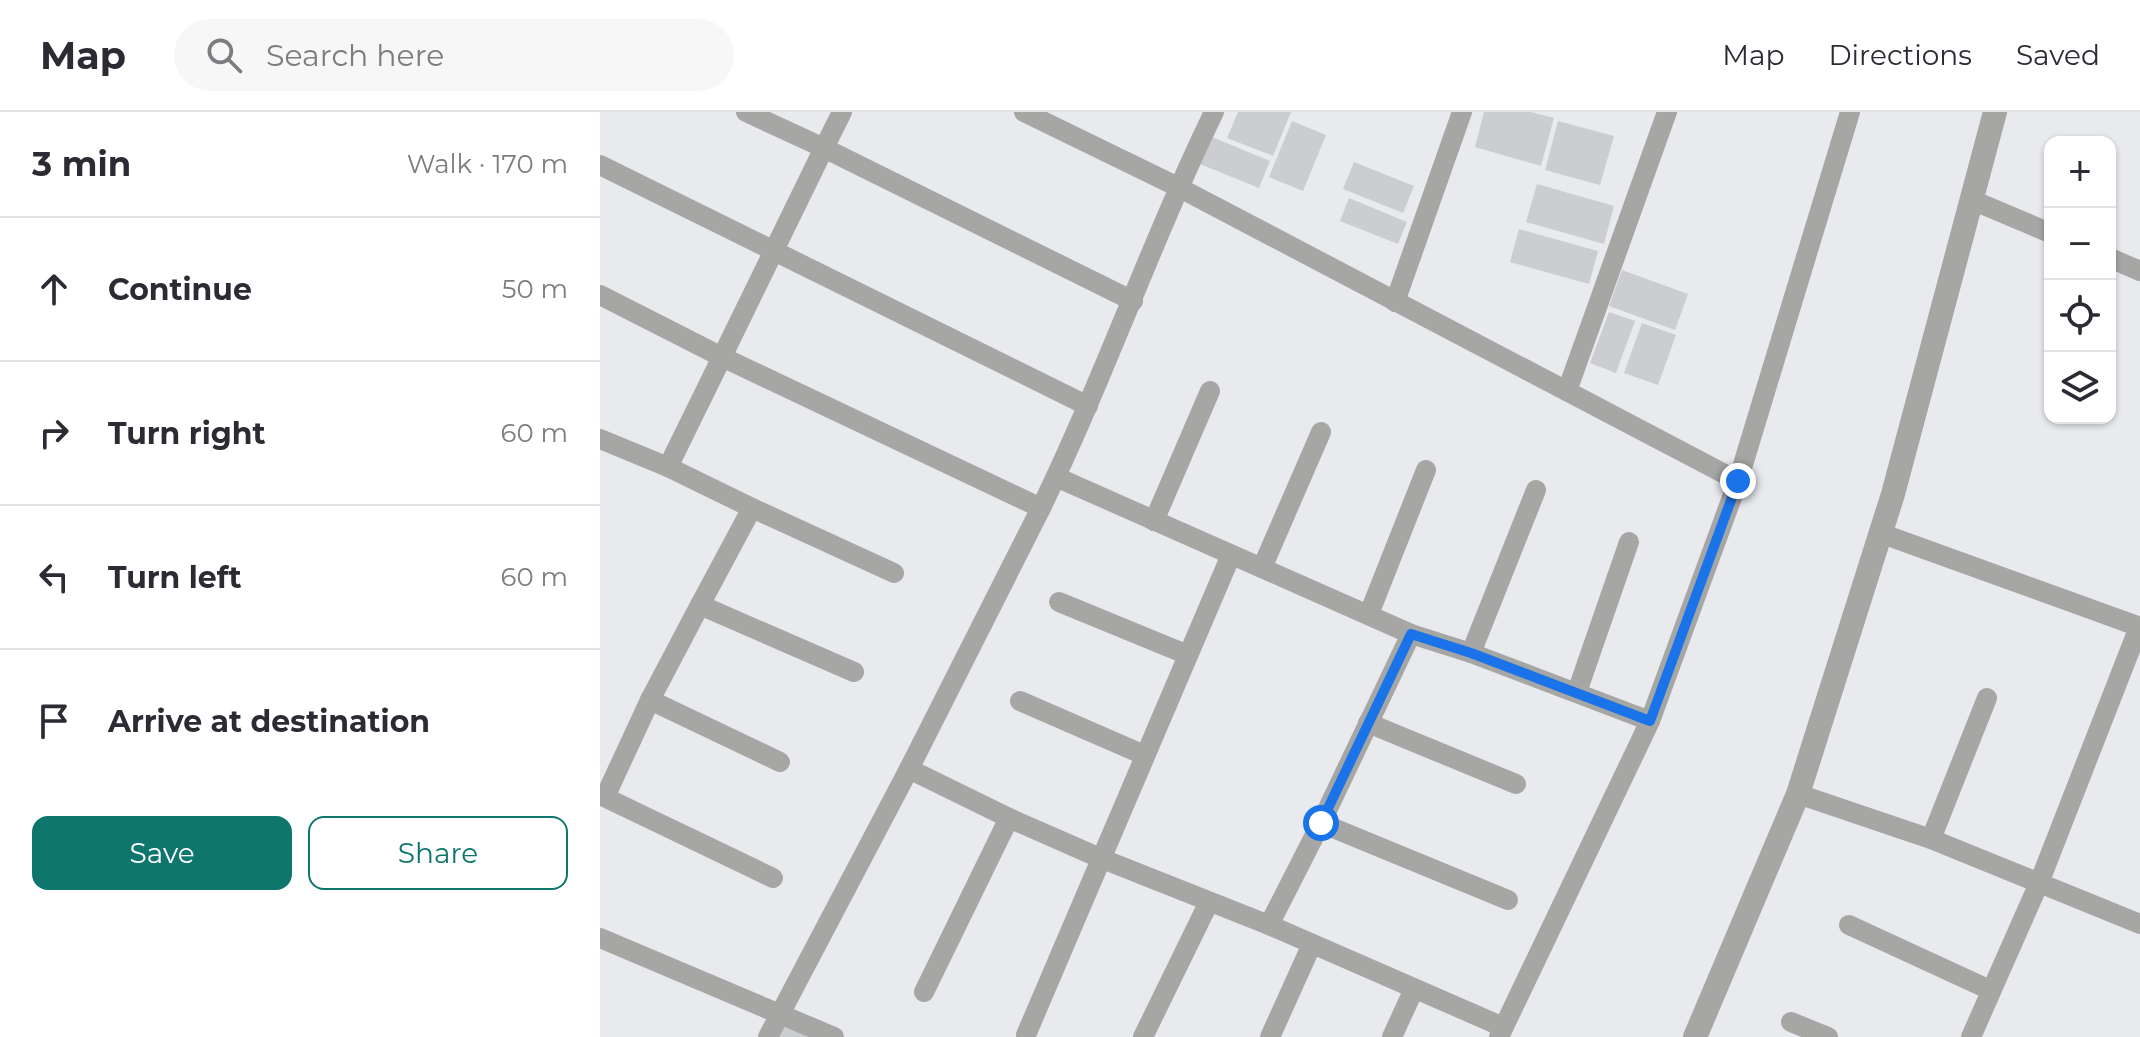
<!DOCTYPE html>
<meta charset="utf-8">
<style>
:root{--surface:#fff;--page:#f7f7f7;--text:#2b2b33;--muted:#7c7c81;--line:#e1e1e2;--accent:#0f766e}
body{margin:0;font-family:Montserrat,sans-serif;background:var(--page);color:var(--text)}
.controls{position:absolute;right:24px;top:24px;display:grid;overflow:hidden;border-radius:16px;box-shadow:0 2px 6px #0004}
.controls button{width:72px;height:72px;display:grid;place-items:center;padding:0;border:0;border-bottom:2px solid var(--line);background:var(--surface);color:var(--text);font:40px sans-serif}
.stop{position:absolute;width:24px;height:24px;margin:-18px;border:6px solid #1a73e8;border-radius:50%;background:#fff}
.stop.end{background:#1a73e8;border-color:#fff;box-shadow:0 2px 8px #0008}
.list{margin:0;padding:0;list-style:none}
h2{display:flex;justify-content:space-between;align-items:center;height:104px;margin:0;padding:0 32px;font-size:34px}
h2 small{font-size:26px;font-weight:400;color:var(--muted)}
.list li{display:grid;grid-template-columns:52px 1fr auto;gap:24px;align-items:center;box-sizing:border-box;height:144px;padding:0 32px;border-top:2px solid var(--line)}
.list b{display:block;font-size:30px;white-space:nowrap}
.list em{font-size:26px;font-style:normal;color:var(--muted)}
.actions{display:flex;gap:16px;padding:24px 32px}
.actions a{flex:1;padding:18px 0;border:2px solid var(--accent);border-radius:16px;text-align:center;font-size:28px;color:var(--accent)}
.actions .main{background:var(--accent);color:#fff}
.icon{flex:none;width:44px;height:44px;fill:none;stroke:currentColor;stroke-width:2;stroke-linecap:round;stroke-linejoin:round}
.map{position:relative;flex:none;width:1540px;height:925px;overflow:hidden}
header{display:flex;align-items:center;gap:48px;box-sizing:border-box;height:112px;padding:0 40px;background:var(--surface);border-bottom:2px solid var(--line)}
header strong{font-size:38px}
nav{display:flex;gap:44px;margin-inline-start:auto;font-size:28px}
.search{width:560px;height:72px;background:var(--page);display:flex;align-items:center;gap:20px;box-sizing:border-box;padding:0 28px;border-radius:44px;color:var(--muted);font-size:30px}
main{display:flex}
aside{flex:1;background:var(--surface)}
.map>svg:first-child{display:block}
.building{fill:#cbcdd1}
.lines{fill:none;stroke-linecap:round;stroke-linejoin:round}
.minor{stroke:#a6a7a5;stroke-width:20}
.tertiary{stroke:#a6a7a5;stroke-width:24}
.route{stroke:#1a73e8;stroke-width:10}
</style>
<header>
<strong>Map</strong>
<div class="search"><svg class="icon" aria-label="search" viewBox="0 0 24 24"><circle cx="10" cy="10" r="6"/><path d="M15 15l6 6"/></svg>Search here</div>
<nav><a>Map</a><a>Directions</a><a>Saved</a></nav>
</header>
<main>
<aside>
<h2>3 min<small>Walk · 170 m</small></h2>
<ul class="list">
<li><svg class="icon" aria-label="ahead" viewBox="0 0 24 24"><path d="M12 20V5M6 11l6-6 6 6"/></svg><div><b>Continue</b></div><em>50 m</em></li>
<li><svg class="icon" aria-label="right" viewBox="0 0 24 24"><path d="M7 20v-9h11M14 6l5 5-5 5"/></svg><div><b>Turn right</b></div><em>60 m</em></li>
<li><svg class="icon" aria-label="left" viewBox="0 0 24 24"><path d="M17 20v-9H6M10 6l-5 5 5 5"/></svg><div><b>Turn left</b></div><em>60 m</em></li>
<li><svg class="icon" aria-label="arrive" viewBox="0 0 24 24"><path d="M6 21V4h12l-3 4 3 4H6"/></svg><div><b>Arrive at destination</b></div></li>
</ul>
<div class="actions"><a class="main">Save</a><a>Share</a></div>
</aside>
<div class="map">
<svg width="1540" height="925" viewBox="0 0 1540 925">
<rect width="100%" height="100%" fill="#e8eaee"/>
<!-- building -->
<g class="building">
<path d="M638 0H691L673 44 627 26Z"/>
<path d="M884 0H931L954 6 941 54 875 35Z"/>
<path d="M692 9 726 23 703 79 669 65Z"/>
<path d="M958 9 1014 24 1000 73 945 58Z"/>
<path d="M612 25 670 49 659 76 600 52Z"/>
<path d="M754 50 814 74 803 101 743 77Z"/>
<path d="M937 72 1014 94 1004 132 926 110Z"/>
<path d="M749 86 807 110 798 132 740 109Z"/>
<path d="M919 117 998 139 989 172 910 150Z"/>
<path d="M1022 158 1088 182 1075 218 1009 194Z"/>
<path d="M1009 200 1035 209 1016 261 990 251Z"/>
<path d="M1042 211 1076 223 1058 273 1024 261Z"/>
<path d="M182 914 209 925H177Z"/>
</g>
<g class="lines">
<!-- minor -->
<g class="minor">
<path d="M146 0 224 36 242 0"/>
<path d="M424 0 578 75 1138 369"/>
<path d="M0 53 488 294"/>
<path d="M1372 88 1450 121"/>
<path d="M1510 146 1540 159"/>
<path d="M0 183 122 245 224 36 533 189"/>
<path d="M795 190 862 0"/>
<path d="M967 279 1067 0"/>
<path d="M0 327 68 355 152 396"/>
<path d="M68 355 122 245 441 396 309 657 168 925"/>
<path d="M456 365 811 522 871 541 1050 609"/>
<path d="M441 396C504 266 551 130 614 0"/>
<path d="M554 409 610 279"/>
<path d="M1280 421 1540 515"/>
<path d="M662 456 721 320"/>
<path d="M459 490 588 543"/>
<path d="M100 493 152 396 294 461"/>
<path d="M769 502 826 358"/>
<path d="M871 541 936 378"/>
<path d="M977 580 1029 430"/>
<path d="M50 588 100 493 254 560"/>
<path d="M420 589 544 643"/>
<path d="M768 611 916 672"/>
<path d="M309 657 409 706 500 746 669 813 903 915"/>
<path d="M1198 682 1331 727 1540 812"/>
<path d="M0 683 173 766"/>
<path d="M5 685 50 588 180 650"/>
<path d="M721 711 908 788"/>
<path d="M1331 727 1387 586"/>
<path d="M669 813 721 711 811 522"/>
<path d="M1249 813 1390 878"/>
<path d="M0 826 234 925"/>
<path d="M324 880 409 706"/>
<path d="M1191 910 1228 925"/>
<path d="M426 923 631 443"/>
<path d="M543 925 609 790"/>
<path d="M670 925 712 832"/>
<path d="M792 925 814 877"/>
<path d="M899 925 1050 609 1138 369 1250 0"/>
<path d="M1371 925 1439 771 1539 515"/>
</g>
<!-- tertiary -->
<path class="tertiary" d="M1095 925 1198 682 1293 382 1395 0"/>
</g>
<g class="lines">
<!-- route -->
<path class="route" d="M721 711 811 522 871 541 1050 609 1138 369"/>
</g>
</svg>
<div class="controls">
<button>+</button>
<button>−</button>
<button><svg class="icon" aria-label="locate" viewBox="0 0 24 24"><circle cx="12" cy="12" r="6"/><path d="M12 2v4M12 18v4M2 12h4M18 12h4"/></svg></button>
<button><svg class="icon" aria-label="layers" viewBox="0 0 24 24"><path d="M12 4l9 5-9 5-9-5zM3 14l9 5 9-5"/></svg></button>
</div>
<div class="stop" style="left:721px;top:711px"></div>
<div class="stop end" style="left:1138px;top:369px"></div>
</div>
</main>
